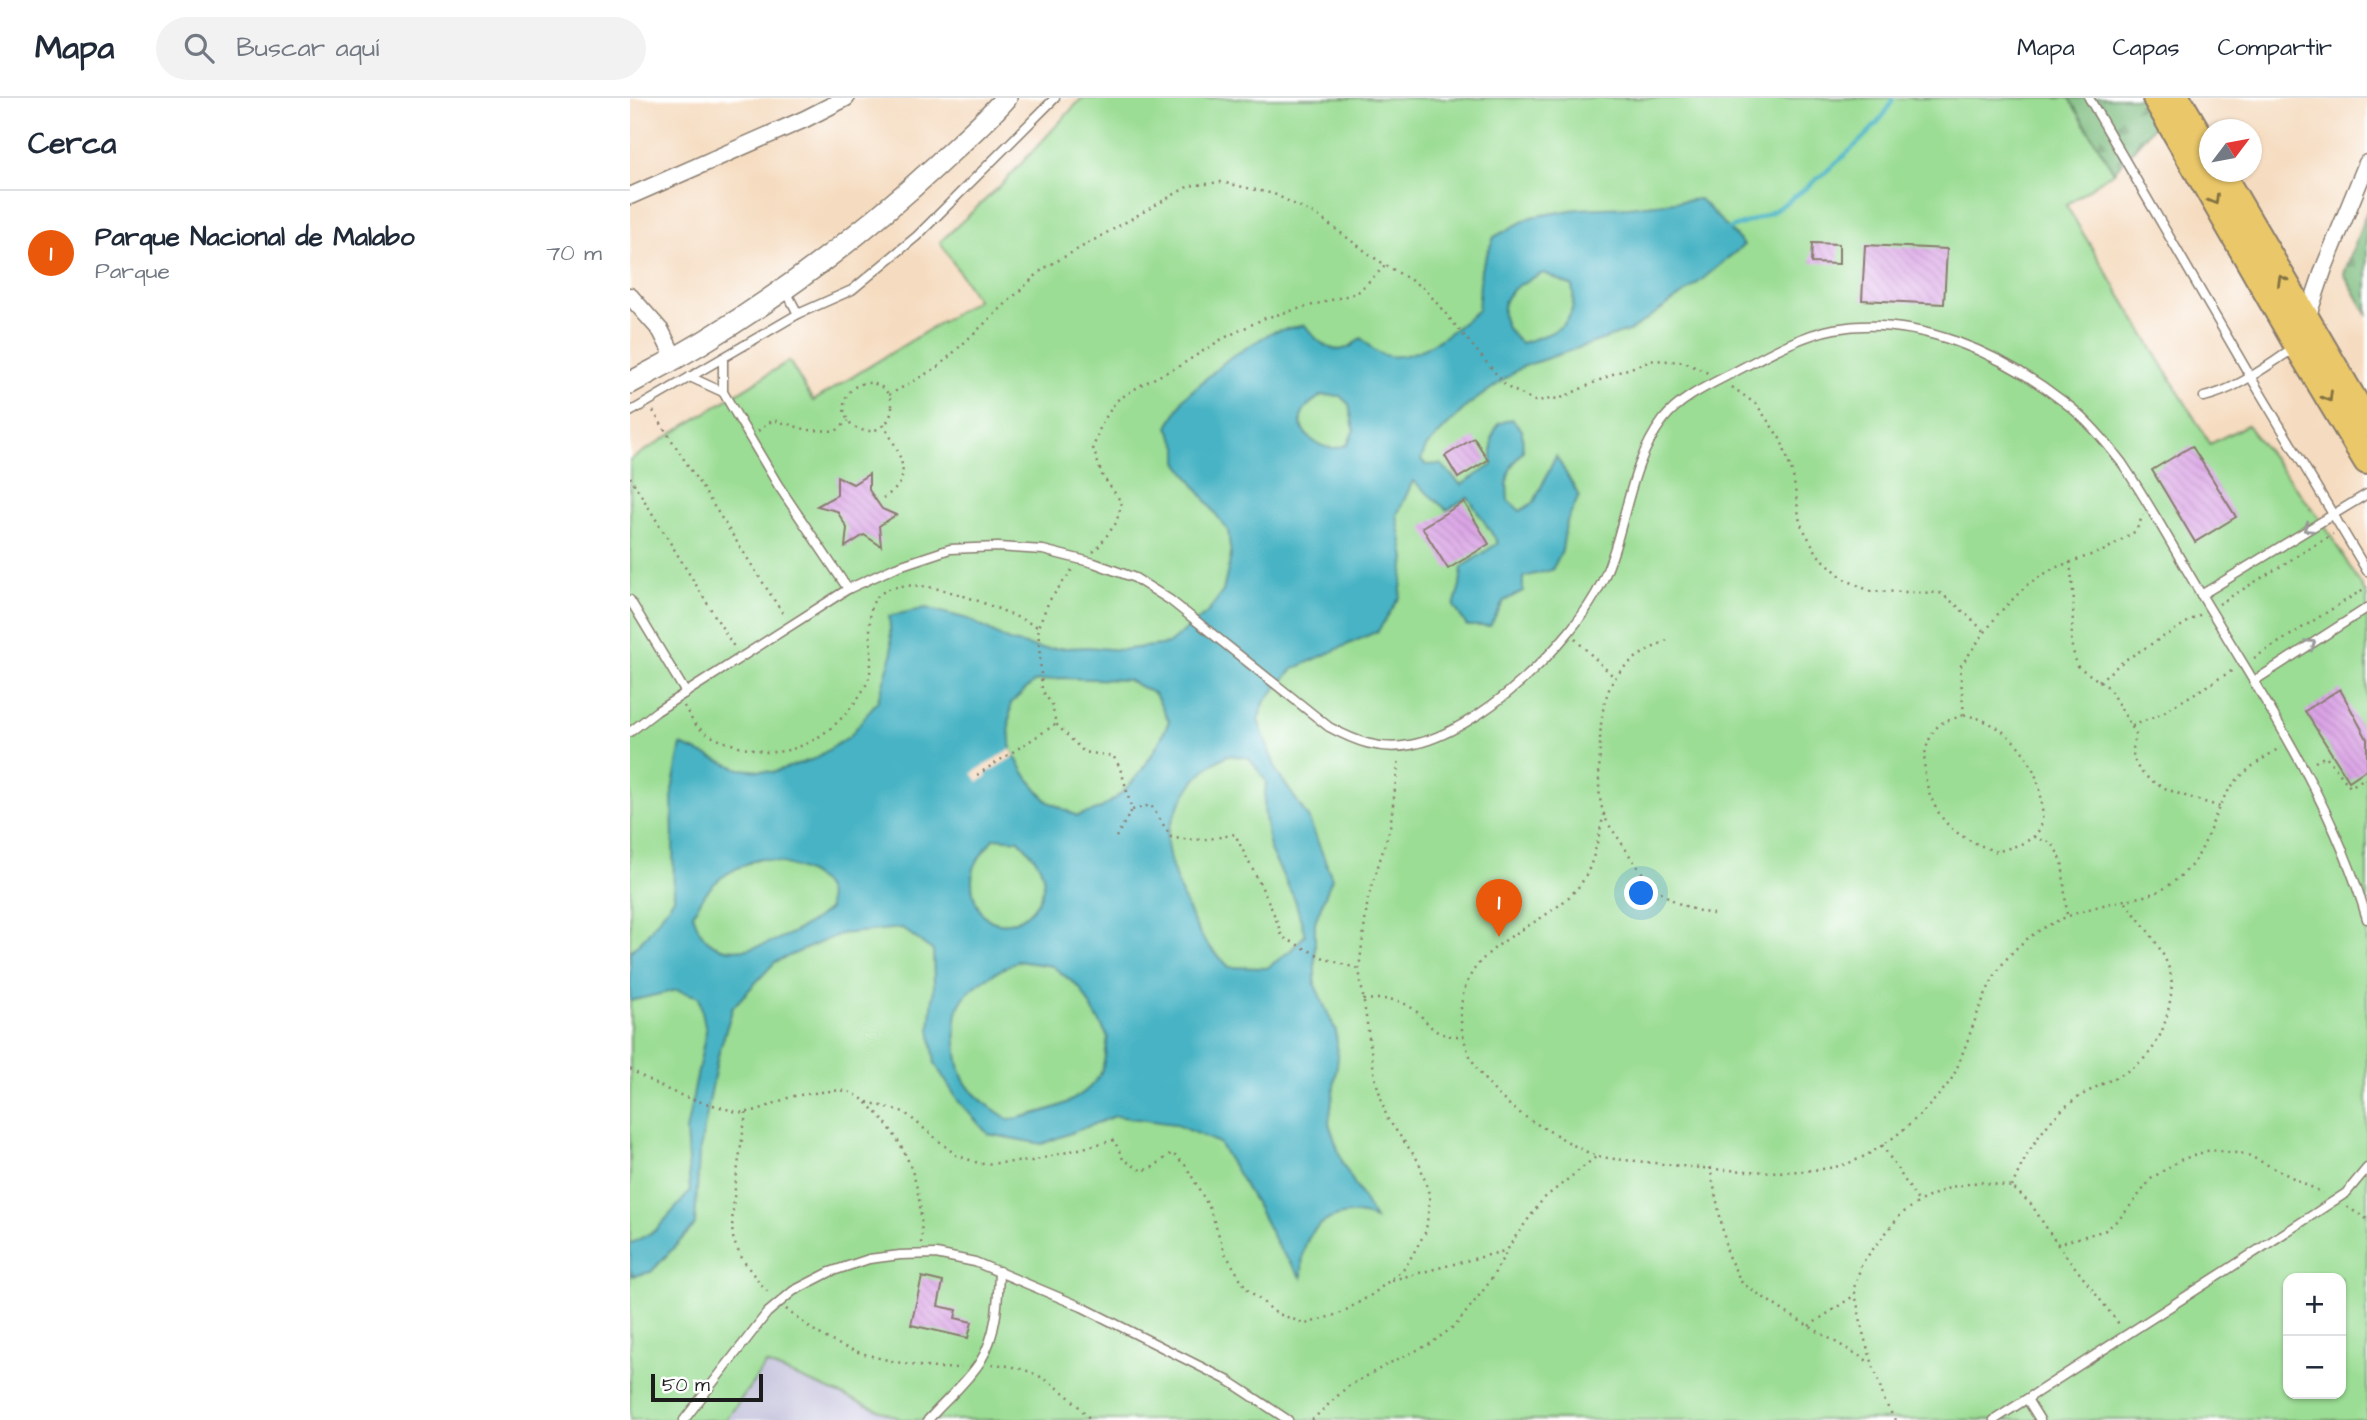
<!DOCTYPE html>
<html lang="es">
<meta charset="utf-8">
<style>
:root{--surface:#fff;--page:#f2f2f3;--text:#1f2937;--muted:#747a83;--line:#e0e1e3;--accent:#ea580c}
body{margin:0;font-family:"Architects Daughter",sans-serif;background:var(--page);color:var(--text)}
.controls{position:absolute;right:21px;bottom:21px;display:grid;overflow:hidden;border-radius:14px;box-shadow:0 2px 5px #0004}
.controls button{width:63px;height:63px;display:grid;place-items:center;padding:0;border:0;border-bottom:2px solid var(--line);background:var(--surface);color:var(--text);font:35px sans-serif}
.compass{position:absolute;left:1569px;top:21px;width:63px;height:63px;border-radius:50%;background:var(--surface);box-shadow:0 2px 5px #0004;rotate:58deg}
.scale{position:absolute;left:21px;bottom:18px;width:112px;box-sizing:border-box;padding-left:7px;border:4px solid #1c1c1c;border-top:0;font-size:19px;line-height:24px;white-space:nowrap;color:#1c1c1c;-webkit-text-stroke:5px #fff;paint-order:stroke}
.you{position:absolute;left:1012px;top:796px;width:24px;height:24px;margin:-18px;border:5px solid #fff;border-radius:50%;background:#1a73e8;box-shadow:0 0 0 10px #1a73e833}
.badge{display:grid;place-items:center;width:46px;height:46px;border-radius:50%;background:var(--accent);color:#fff;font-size:23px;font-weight:700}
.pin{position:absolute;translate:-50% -58px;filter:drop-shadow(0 2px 4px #0008)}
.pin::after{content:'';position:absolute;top:37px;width:24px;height:21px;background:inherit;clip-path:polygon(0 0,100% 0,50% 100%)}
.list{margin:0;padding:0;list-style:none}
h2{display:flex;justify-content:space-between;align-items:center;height:91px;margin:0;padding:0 28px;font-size:30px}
h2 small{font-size:23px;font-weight:400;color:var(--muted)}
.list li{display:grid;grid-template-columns:46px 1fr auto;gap:21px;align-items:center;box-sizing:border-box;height:126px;padding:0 28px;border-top:2px solid var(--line)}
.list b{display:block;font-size:26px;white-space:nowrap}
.list p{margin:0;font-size:23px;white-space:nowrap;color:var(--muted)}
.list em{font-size:23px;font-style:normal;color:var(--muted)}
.icon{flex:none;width:38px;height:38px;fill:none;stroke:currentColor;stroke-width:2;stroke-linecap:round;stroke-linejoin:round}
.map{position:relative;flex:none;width:1737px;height:1322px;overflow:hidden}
header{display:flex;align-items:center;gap:42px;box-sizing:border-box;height:98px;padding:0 35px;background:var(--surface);border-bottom:2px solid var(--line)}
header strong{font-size:33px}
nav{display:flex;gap:38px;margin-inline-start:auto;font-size:24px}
.search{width:490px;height:63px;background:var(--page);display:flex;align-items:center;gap:18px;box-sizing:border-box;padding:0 24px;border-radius:38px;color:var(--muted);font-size:26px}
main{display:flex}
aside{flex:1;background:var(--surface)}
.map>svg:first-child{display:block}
.industrial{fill:#c3c1db}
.green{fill:#9bdd94;stroke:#5c7c58;stroke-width:2;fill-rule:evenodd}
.forest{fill:url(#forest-firs);stroke:#4c6c4d;stroke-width:2}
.water{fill:#47b3c4;stroke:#326870;stroke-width:2;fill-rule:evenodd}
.pier{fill:#f5dbbf}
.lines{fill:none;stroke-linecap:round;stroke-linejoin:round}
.stream{stroke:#47b3c4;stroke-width:4.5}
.building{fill:url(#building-back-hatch)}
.service-casing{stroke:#887c6e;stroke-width:11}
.minor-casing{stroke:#887c6e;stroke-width:19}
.tertiary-casing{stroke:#887c6e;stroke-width:24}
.primary-casing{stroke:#887c6e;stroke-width:30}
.path{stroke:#887c6e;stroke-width:2.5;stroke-dasharray:2 5;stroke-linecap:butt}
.service{stroke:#fff;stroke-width:8}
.minor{stroke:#fff;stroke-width:16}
.tertiary{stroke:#fff;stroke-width:21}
.primary{stroke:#eac769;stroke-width:26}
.oneway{stroke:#837242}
.oneway2{stroke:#999}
</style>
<header>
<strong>Mapa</strong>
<div class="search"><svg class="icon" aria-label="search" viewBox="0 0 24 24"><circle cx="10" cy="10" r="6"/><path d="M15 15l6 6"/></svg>Buscar aquí</div>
<nav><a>Mapa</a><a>Capas</a><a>Compartir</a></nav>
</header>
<main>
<aside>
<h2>Cerca<small></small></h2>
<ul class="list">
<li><span class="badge">1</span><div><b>Parque Nacional de Malabo</b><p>Parque</p></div><em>70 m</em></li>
</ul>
</aside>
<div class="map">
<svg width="1737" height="1322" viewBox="0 0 1737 1322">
<defs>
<pattern id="forest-firs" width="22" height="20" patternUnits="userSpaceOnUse" patternTransform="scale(1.75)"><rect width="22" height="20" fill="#7cbc7e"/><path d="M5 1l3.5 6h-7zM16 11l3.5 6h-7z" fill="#659866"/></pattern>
<pattern id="building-back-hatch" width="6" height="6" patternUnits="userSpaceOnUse" patternTransform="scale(1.75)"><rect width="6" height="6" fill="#daa3e5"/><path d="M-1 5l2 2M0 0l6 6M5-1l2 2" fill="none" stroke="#ba8cc4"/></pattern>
</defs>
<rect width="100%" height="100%" fill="#fff"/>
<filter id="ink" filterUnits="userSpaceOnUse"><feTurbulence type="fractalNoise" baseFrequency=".0143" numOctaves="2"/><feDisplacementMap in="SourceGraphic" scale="14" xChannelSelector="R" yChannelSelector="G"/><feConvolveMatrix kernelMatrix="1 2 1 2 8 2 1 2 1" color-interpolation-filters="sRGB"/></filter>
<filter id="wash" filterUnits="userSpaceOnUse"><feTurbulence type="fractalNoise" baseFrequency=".00686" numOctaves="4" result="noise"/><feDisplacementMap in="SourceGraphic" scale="28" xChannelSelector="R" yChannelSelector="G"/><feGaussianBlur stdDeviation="1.57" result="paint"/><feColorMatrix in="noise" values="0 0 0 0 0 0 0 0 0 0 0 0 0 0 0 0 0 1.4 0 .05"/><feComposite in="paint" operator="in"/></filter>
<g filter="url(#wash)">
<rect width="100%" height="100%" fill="#f5dbbf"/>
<!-- industrial -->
<path class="industrial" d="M136 1266 273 1322H96Z"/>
<!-- green -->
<path class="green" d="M452 0H1439L1484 74 1436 107 1580 346 1617 327 1691 422 1737 497V1322H273L136 1266 96 1322H0V362L159 263 183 303 347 202 310 144 374 84ZM1658 1180H1711V1296H1658Z"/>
<!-- forest -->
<g class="forest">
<path d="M1439 0H1548L1484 74Z"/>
<path d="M1737 113V216L1714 176Z"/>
</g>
<!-- water -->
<path class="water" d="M1070 101 1114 147 1063 189 1001 232 892 269 837 308 796 349 791 362 797 367 811 366 831 387 862 367V339L868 326 882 321 892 332 893 353C877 371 876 379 878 402L890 413 904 404 926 358 949 398 936 426 932 453 922 472 893 479V493L874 503 860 528H837L824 508 830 487 832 469 868 445 838 399 817 412 783 383 767 417 775 460 770 499 748 533 663 571 635 603 628 622 647 674 678 719 702 780 685 824V887L706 933 708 960 699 1025 713 1066 745 1121C718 1109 682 1120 674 1152 672 1161 672 1171 672 1180L648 1149 627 1108 589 1045 544 1026 485 1018 412 1046 358 1036 329 1004 305 966 300 931 304 887 303 853 272 830 210 836 145 864 103 909 88 958 69 1057 65 1127 21 1174 3 1178 0 1172V1146L26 1132 60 1094 56 1033 76 933 69 899 47 892 0 903V854L16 838 44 800 42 692 51 647 110 671 143 674 184 661 220 638 248 602 262 557 259 518 296 510 338 521 379 543 412 551 458 549 491 552 538 546 578 514 593 493 601 458 598 433 548 364V348L538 329 554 300 598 261 642 234 675 227C684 240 700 257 717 250 722 248 727 243 731 240 736 244 741 251 747 254 779 272 825 231 848 212L851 171 864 139 901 119 947 111 998 109ZM914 175 942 188C950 227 923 236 891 245 887 240 879 234 876 228 863 197 891 184 914 175ZM692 297 710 298 719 306 724 332 717 347C712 348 706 351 701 350 683 348 662 329 675 311 678 306 687 301 692 297ZM430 580 498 582 525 596 539 623C525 656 505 689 473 709 465 714 455 715 447 718L417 703 397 679 381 652 379 629 381 605 404 584ZM598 657 619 660 636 683 634 711 640 752 665 802 675 837 660 853 637 870 599 869C592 861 584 854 577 846 562 827 537 765 537 741 537 727 558 689 568 679 576 669 587 663 598 657ZM364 740 389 742C398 752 410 763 413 778 419 816 359 852 344 798 337 773 349 758 364 740ZM130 760C150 764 191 772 197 795 199 800 198 806 199 811 175 831 115 864 84 847 72 840 67 829 63 816 81 781 95 775 130 760ZM387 863 422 868 450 890 478 939C476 950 475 967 470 976 452 1007 410 1015 379 1022 364 1011 343 999 334 982 326 967 322 921 330 906 339 887 369 873 387 863Z"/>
<!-- pier -->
<path class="pier" d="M381 651 385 658 356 676 357 679 348 684 342 675Z"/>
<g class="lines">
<!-- stream -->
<path class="stream" d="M1099 131C1113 125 1131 121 1145 112 1172 95 1255 29 1263 0"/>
</g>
<g id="blocks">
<!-- building -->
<g class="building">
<path d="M1182 145 1209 146V166L1181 165Z"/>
<path d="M1235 147 1317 151 1314 206 1232 202Z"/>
<path d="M844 340 858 362 828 380 815 358Z"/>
<path d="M1562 348 1606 419 1565 444 1522 372Z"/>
<path d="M239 376V392L252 411 266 417 249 428 251 448 234 437 215 449 217 430 207 413 187 408 207 397V378L223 386Z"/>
<path d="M834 404 859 446 818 471 792 429Z"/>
<path d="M1710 591 1737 641V671L1719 683 1675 613Z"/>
<path d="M292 1179 313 1184 308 1208 327 1212 325 1220 342 1224 338 1240 281 1227Z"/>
</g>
</g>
</g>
<g filter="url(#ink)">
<use href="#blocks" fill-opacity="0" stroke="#887c6e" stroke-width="2"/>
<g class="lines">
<!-- service casing -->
<g class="service-casing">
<g id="service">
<path d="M1459 0 1620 278 1737 473"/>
<path d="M155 191 168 216"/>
<path d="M93 260V294L148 387 218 491"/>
<path d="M60 279 93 294"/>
<path d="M1574 299C1608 291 1636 268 1665 250"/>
<path d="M0 314 168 216 222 192 287 138 425 0"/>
<path d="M1571 497 1737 396"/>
<path d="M0 502 56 595"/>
<path d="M1624 583 1737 510"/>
<path d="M0 634 27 613 218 491 266 469 320 451 368 449 413 452 464 465 505 480 540 502 699 629C725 643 750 653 780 647 848 635 943 545 972 484 997 431 997 370 1033 322 1051 298 1086 284 1112 270 1140 255 1172 237 1204 231 1285 216 1371 255 1434 304 1457 321 1474 342 1492 365 1521 408 1545 453 1572 498 1634 601 1703 704 1737 821"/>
<path d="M1397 1301 1410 1322"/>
<path d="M54 1322 137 1215 163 1193 200 1174 239 1161 270 1157 306 1156 345 1164 452 1209 599 1283 658 1322"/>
<path d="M298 1322C313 1305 338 1283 350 1264 367 1237 368 1204 369 1173"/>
<path d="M1364 1322 1684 1116 1716 1095 1737 1070"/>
</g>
</g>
<!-- minor casing -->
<g class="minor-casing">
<g id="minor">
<path d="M0 98 175 21 216 0"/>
<path d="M0 198 31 233 45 261"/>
<path d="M1675 226 1694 170 1737 65"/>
</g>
</g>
<!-- tertiary casing -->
<g class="tertiary-casing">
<path id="tertiary" d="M0 285C112 227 215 152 307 67 330 45 355 24 376 0"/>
</g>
<!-- primary casing -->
<g class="primary-casing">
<g id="primary">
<path d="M1526 0 1668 248 1737 363"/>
<path d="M1547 0 1580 56"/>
<path d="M1590 74 1737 325"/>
</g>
</g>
<!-- path -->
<g class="path">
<circle cx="238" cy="309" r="24"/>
<path d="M1102 289 1127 307 1151 342 1163 377 1170 425 1188 457 1214 481 1240 493 1310 495 1325 506 1355 534"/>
<path d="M259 297 308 269 413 171 559 88 591 84 644 96 688 118 746 161 795 191 877 289 905 303 931 300 983 276 1024 262 1054 264 1078 275"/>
<path d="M23 313 155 519"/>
<path d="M128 333 143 322 178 332 206 333 218 323"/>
<path d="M0 379 104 549"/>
<path d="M253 400C257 397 263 394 266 390 283 373 263 344 254 327"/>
<path d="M463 454 467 451 486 425 492 405 472 377 463 350 471 327 486 303 511 287 551 267 592 241 635 220 727 195 756 167"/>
<path d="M1440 464 1444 503 1441 545 1447 568 1478 589 1506 636C1505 641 1503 648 1503 653 1503 689 1563 699 1590 709"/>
<path d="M442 472 419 503 408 529 412 592 422 607 426 626 454 654 483 658C494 673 496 694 502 712L521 707 541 739C562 744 584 741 605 736 621 771 641 802 652 839L696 861 729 871"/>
<path d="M1589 506 1703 436"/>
<path d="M945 541 985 580"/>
<path d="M1037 542C1019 552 997 562 985 580 973 598 970 626 970 647 970 669 966 696 974 716 977 726 985 735 991 744 1016 784 1034 807 1083 816"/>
<path d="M1624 560 1737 489"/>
<path d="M1469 583 1495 562 1571 516"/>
<path d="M54 608C58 615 63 625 69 630 82 641 102 647 118 650 125 651 133 654 139 654 180 655 218 621 236 587 249 562 231 515 247 499 278 466 374 513 408 529"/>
<path d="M1334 617C1379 624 1411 666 1412 710 1413 721 1412 732 1403 739 1393 747 1378 750 1367 754 1349 747 1333 741 1319 728 1295 703 1283 654 1309 627 1315 622 1327 620 1334 617Z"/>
<path d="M1334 617 1330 569 1368 516 1398 486 1424 470 1475 452 1506 433 1513 417"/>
<path d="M1502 628 1529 617 1603 572"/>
<path d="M1685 664 1696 658 1720 689 1735 680 1737 683"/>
<path d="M347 677 426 626"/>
<path d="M974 716C968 738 965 762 954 781 923 830 842 838 832 902 823 959 867 1005 914 1030 931 1039 950 1053 968 1058 983 1062 1000 1062 1015 1064 1067 1070 1178 1083 1224 1063 1258 1049 1296 1014 1318 986 1326 976 1330 961 1335 949 1347 918 1357 883 1379 858 1407 826 1447 813 1486 804 1503 800 1524 798 1538 788 1546 782 1557 773 1563 765 1579 744 1583 714 1599 692 1612 673 1631 662 1651 649"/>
<path d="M486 739 502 712"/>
<path d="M1404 739 1422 745 1432 763 1437 818"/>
<path d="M733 902C749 901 763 899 777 907 802 921 796 940 834 938"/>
<path d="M0 971C30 990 53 1000 87 1008 94 1010 101 1013 108 1014 131 1016 147 1001 169 997 180 996 205 991 216 993 228 996 239 1006 246 1014 281 1051 294 1096 291 1146"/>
<path d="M237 1004 274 1014 326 1057 351 1066 402 1063 484 1042 493 1061 512 1073 523 1069 542 1055 556 1068 579 1109 595 1155 616 1190 646 1215 676 1226 711 1215 743 1196 775 1170 796 1133 800 1099 789 1064 757 1020 745 980 729 871 738 800 760 730 769 660"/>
<path d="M116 1014C113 1040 97 1123 104 1143 111 1163 127 1182 141 1197"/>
<path d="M1252 1047 1288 1103"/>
<path d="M1080 1069 1098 1158 1112 1185 1155 1214 1241 1265"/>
<path d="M1382 1089C1393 1060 1414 1025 1439 1006 1483 973 1521 979 1537 917 1540 904 1544 887 1540 874 1533 848 1510 824 1494 802"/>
<path d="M1717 1109 1737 1121"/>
<path d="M1427 1146 1476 1132 1493 1117 1522 1080 1550 1062 1580 1052 1616 1056 1693 1095"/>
<path d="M762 1182 874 1153"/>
<path d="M156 1211C173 1225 190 1238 210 1247 235 1259 305 1275 331 1269"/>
<path d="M1179 1228 1225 1197"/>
<path d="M362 1266C407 1269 432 1289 461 1322"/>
<path d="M682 1322 717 1289 760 1265 800 1246 826 1227 859 1185 883 1142 913 1101 967 1058"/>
<path d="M1265 1322 1255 1304 1234 1239 1224 1190 1232 1165 1271 1116 1292 1102 1321 1089 1349 1084 1382 1089 1401 1106 1427 1146 1489 1226"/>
</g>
<!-- service -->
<use href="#service" class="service"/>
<!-- minor -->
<use href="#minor" class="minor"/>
<!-- tertiary -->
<use href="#tertiary" class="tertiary"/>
<!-- primary -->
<use href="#primary" class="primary"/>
</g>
<!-- one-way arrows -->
<defs><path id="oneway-chevron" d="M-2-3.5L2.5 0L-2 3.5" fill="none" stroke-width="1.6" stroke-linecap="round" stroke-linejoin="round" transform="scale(1.75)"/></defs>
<g class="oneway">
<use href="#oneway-chevron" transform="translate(1584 102) rotate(60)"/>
<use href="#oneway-chevron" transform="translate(1652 182) rotate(-120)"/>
<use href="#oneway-chevron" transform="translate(1698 299) rotate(59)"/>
</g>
<g class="oneway2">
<use href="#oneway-chevron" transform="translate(1678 430) rotate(148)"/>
<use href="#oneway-chevron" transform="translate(1681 546) rotate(-33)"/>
</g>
</g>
</svg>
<div class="controls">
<button>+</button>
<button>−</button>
</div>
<svg class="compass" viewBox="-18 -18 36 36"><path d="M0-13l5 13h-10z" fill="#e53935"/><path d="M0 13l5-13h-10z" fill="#747a83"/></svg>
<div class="scale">50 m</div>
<div class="you"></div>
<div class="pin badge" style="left:869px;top:839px">1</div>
</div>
</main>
